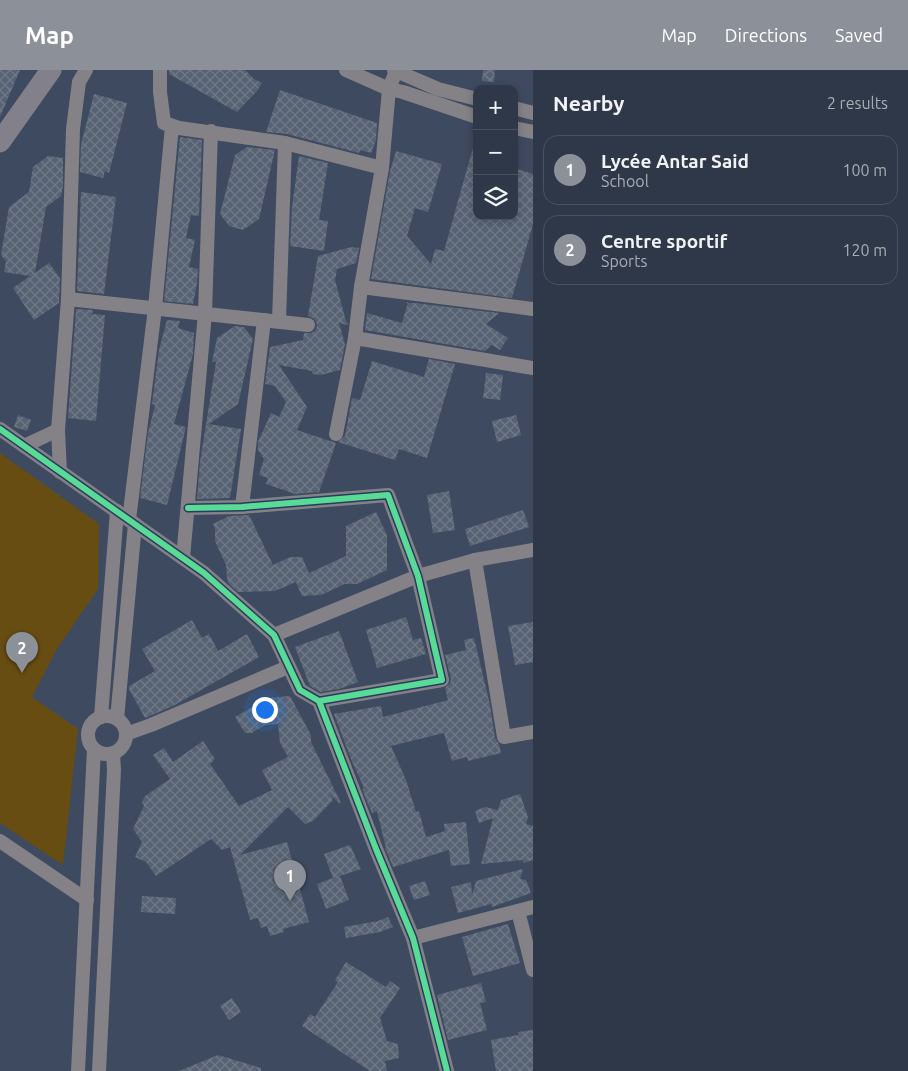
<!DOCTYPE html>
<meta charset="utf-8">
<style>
:root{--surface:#2e3848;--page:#363f4f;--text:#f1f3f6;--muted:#a7acb4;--line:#495260;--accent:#8c9099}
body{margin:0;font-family:Ubuntu,sans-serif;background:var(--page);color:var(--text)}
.controls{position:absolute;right:15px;top:15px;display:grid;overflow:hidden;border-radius:10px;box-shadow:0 2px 8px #0003}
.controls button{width:45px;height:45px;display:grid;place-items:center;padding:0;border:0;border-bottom:1px solid var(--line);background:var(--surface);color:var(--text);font:25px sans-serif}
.you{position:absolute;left:264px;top:639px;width:18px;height:18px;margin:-12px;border:4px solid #fff;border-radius:50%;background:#1a73e8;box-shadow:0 0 0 8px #1a73e833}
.badge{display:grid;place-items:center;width:32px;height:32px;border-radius:50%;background:var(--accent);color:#fff;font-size:16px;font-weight:700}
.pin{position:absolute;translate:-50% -41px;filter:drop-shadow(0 1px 2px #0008)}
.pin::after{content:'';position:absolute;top:26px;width:18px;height:15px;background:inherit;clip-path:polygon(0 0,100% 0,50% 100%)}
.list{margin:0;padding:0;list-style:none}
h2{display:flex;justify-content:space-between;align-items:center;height:65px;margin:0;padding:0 20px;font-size:21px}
h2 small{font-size:16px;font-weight:400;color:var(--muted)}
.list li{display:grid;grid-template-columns:32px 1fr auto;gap:15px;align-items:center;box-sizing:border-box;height:70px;margin:0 10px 10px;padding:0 10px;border:1px solid var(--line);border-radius:15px}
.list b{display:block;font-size:19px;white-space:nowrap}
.list p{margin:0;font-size:16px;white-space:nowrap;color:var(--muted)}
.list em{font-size:16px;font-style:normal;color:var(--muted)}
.icon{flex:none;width:28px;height:28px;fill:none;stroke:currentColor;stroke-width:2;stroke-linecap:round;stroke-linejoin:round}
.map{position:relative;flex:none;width:533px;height:1001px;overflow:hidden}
header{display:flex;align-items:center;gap:30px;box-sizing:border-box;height:70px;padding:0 25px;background:var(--accent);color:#fff}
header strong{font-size:24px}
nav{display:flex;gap:28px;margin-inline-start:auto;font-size:18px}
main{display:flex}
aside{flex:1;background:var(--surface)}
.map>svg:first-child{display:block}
.green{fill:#684d12}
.building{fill:url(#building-cross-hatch)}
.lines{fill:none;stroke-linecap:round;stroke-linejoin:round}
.minor{stroke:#848187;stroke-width:14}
.primary{stroke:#82818b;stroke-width:21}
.cycleway-casing{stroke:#263c61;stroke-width:9}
.cycleway{stroke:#5adb95;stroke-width:6}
</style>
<header>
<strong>Map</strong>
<nav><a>Map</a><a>Directions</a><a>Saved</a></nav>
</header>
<main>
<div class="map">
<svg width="533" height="1001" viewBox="0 0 533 1001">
<defs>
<pattern id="building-cross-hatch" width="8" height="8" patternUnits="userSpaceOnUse" patternTransform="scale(1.25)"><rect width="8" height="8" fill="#576273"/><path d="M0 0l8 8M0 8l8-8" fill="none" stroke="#6f7988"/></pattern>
</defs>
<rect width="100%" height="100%" fill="#3e4a60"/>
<!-- green -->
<path class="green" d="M0 383 99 454 98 519 57 579 32 627 78 659 63 795 0 753Z"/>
<!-- building -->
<g class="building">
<path d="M0 0H20L0 47Z"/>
<path d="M169 0H245L254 9 262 13 257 21 237 42 169 4Z"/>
<path d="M483 0H495L494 12 482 11Z"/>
<path d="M280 20 377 53 376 70 371 83 360 80 359 83 287 64 266 62Z"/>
<path d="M94 24 127 33 109 103 105 101 103 108 80 102 81 74Z"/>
<path d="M180 67 202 70 199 146 191 145 186 168 195 170 189 197 198 199 197 213 193 234 164 231Z"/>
<path d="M474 74H477V146H514V98L533 104V154L512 228 371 209 390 101 396 81 442 94 428 142 415 138 407 166 431 194 435 179 444 181Z"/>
<path d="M247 77 275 80 259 149 243 160 229 156 220 144 235 85Z"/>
<path d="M48 86 63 88V116L61 126 46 137 35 203 49 193 60 208 59 233 34 250 13 218 30 206 4 202 6 191 1 185 9 137 29 122 33 97Z"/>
<path d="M299 86 328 93 319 150 328 151 324 181 290 176 292 137Z"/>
<path d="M81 122 116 127 104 224 77 221Z"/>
<path d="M351 177 359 178 356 193 337 199 335 210 347 255 348 252V255L339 253 345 274 340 300 321 305 313 304 312 301 279 295 307 337 297 360 336 373 319 422 295 424 266 414 268 408 259 405 264 389 258 380V372L271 343 279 347 286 332 275 316 265 314 270 277 303 270 304 263H311L315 261 317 256 316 251 313 248 308 246 318 186Z"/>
<path d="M406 232 499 243 486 254 508 268 500 280 492 275 485 281 365 260 367 243 402 253 408 232Z"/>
<path d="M76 239 93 240 92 244 105 245 96 351 68 348Z"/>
<path d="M167 250 180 251 178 258 194 263 193 284 174 354 186 357 167 435 140 428 148 363 155 335 152 334 159 280Z"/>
<path d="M235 256 244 257 253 269 238 334 209 354 241 359 230 428 197 429 200 392 216 292H212L217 268Z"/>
<path d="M429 289 455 294 427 388 399 379 395 390 338 372 345 366 352 328 360 330 372 291 424 307Z"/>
<path d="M486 303 503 305 500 330 483 328Z"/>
<path d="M18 345 31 350 27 361 14 357Z"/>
<path d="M516 345 521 365 497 372 492 351Z"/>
<path d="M449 421 455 460 433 463 427 425Z"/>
<path d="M523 440 529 457 470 476 465 459Z"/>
<path d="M376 442 387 465V500L357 514H345L321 525 302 526 296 512 275 521 238 522 229 514 227 508 226 495 215 471V458L213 454 229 446 249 445 273 495 290 487H302L309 503 346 486V456Z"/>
<path d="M406 547 413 570 421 568 426 584 377 598 366 560Z"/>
<path d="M192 550 202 568 209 564 218 581 247 564 259 587 173 636 145 648 129 619V616L155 601 142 579Z"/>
<path d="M533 552V592L515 595 508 556Z"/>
<path d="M339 561 358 612 339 619 321 622 310 616 295 577Z"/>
<path d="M474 568 490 635 495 668 499 674 501 683 468 691 467 687 452 691 444 663 391 676 406 710 416 742 419 741 426 767 445 761 444 754 466 752 470 794 451 796 449 780 393 797 385 778H386L377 741 372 743 362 719 364 718 351 689 334 644 381 636 383 647 448 630 445 618 450 613 451 609 445 585 466 580 464 570Z"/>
<path d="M290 626 311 665V672L341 733 340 734 331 725 333 730 313 751 305 754 288 737 240 785 287 772 309 852 283 859 284 862 270 866 267 856 261 858 258 848 250 850 230 777 222 780 211 769 156 806 146 792 135 787 142 772 133 759 144 736 142 732 145 726 170 709 153 685 164 678 173 692 203 671 215 689 210 694 239 736 272 720 262 700 288 687 280 673 278 654 265 655 252 663H245L235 647 268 628Z"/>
<path d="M520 724 528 747 526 754 533 756V790L523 793V790L481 794 493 748 479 753 475 741 485 737 498 740 501 730Z"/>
<path d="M350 775 361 799 340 806 349 830 326 839 317 814 333 808 324 784Z"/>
<path d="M523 799 520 809 526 810 531 823 492 837 491 834 458 843 451 817 471 812 472 825 476 811Z"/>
<path d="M425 811 430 825 414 830 409 816Z"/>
<path d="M142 826 176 828 175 844 141 842Z"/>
<path d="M388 847 393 857 380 862 346 868 344 857 378 851Z"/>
<path d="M508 854 520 893 473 906 462 867Z"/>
<path d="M346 892 386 917 390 911 400 918 380 948 387 971 398 974 399 988 385 991 387 1001H370L302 956 310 944 315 947 338 912 335 910Z"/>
<path d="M481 913 486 932 480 933 487 960 448 970 437 925Z"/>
<path d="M232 928 241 942 229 950 220 936Z"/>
<path d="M533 960V1001H496L491 970 518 965V962Z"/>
<path d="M218 985 261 998V1001H179Z"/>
</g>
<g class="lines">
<!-- minor -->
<g class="minor">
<path d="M160 0V22L164 53 179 58 285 73 382 98"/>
<path d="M346 0 389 19 403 22 477 47"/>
<path d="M394 0 438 19 477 29"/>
<path d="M514 38 533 43"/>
<path d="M514 58 533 62"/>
<path d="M361 217 533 239"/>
<path d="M68 229 308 255"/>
<path d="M279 251 285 73"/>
<path d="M355 268 533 298"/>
<path d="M0 359 204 503 274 565 300 620 319 631 376 779 413 868 447 1001"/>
<path d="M336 364 355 268 361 217 382 98 389 19 396 1"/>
<path d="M24 376 58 360"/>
<path d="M60 402 58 360 68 229 73 59 79 12 86 0"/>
<path d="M242 437 264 250"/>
<path d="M188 438 242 437 388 425 418 506 442 610 319 631"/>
<path d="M129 450 155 238 172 56"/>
<path d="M183 488 205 243 211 61"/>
<path d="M475 490 504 667 533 662"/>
<path d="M274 565 418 506 475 490 533 480"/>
<circle cx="107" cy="665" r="19"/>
<path d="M101 647 117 441"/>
<path d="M117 649 135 454"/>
<path d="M126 664 151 655 288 597"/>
<path d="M0 771 87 830"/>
<path d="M518 841 533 900"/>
<path d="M413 868 533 837"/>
<path d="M78 1001 94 679"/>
<path d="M99 1001 114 700 113 683"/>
</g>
<!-- primary -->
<path class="primary" d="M0 72 51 0"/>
<!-- cycleway casing -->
<g class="cycleway-casing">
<g id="cycleway">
<path d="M0 359 204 503 274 565 300 620 319 631 376 779 413 868 447 1001"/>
<path d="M188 438 242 437 388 425 418 506 442 610 319 631"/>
</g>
</g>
<!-- cycleway -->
<use href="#cycleway" class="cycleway"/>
</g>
</svg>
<div class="controls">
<button>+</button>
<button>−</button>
<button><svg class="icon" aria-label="layers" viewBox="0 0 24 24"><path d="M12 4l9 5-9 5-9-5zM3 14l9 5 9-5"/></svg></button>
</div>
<div class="you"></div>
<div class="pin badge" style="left:290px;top:831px">1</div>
<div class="pin badge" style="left:22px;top:603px">2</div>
</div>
<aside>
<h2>Nearby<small>2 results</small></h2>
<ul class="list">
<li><span class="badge">1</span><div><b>Lycée Antar Said</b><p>School</p></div><em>100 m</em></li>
<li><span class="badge">2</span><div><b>Centre sportif</b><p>Sports</p></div><em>120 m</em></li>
</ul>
</aside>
</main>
